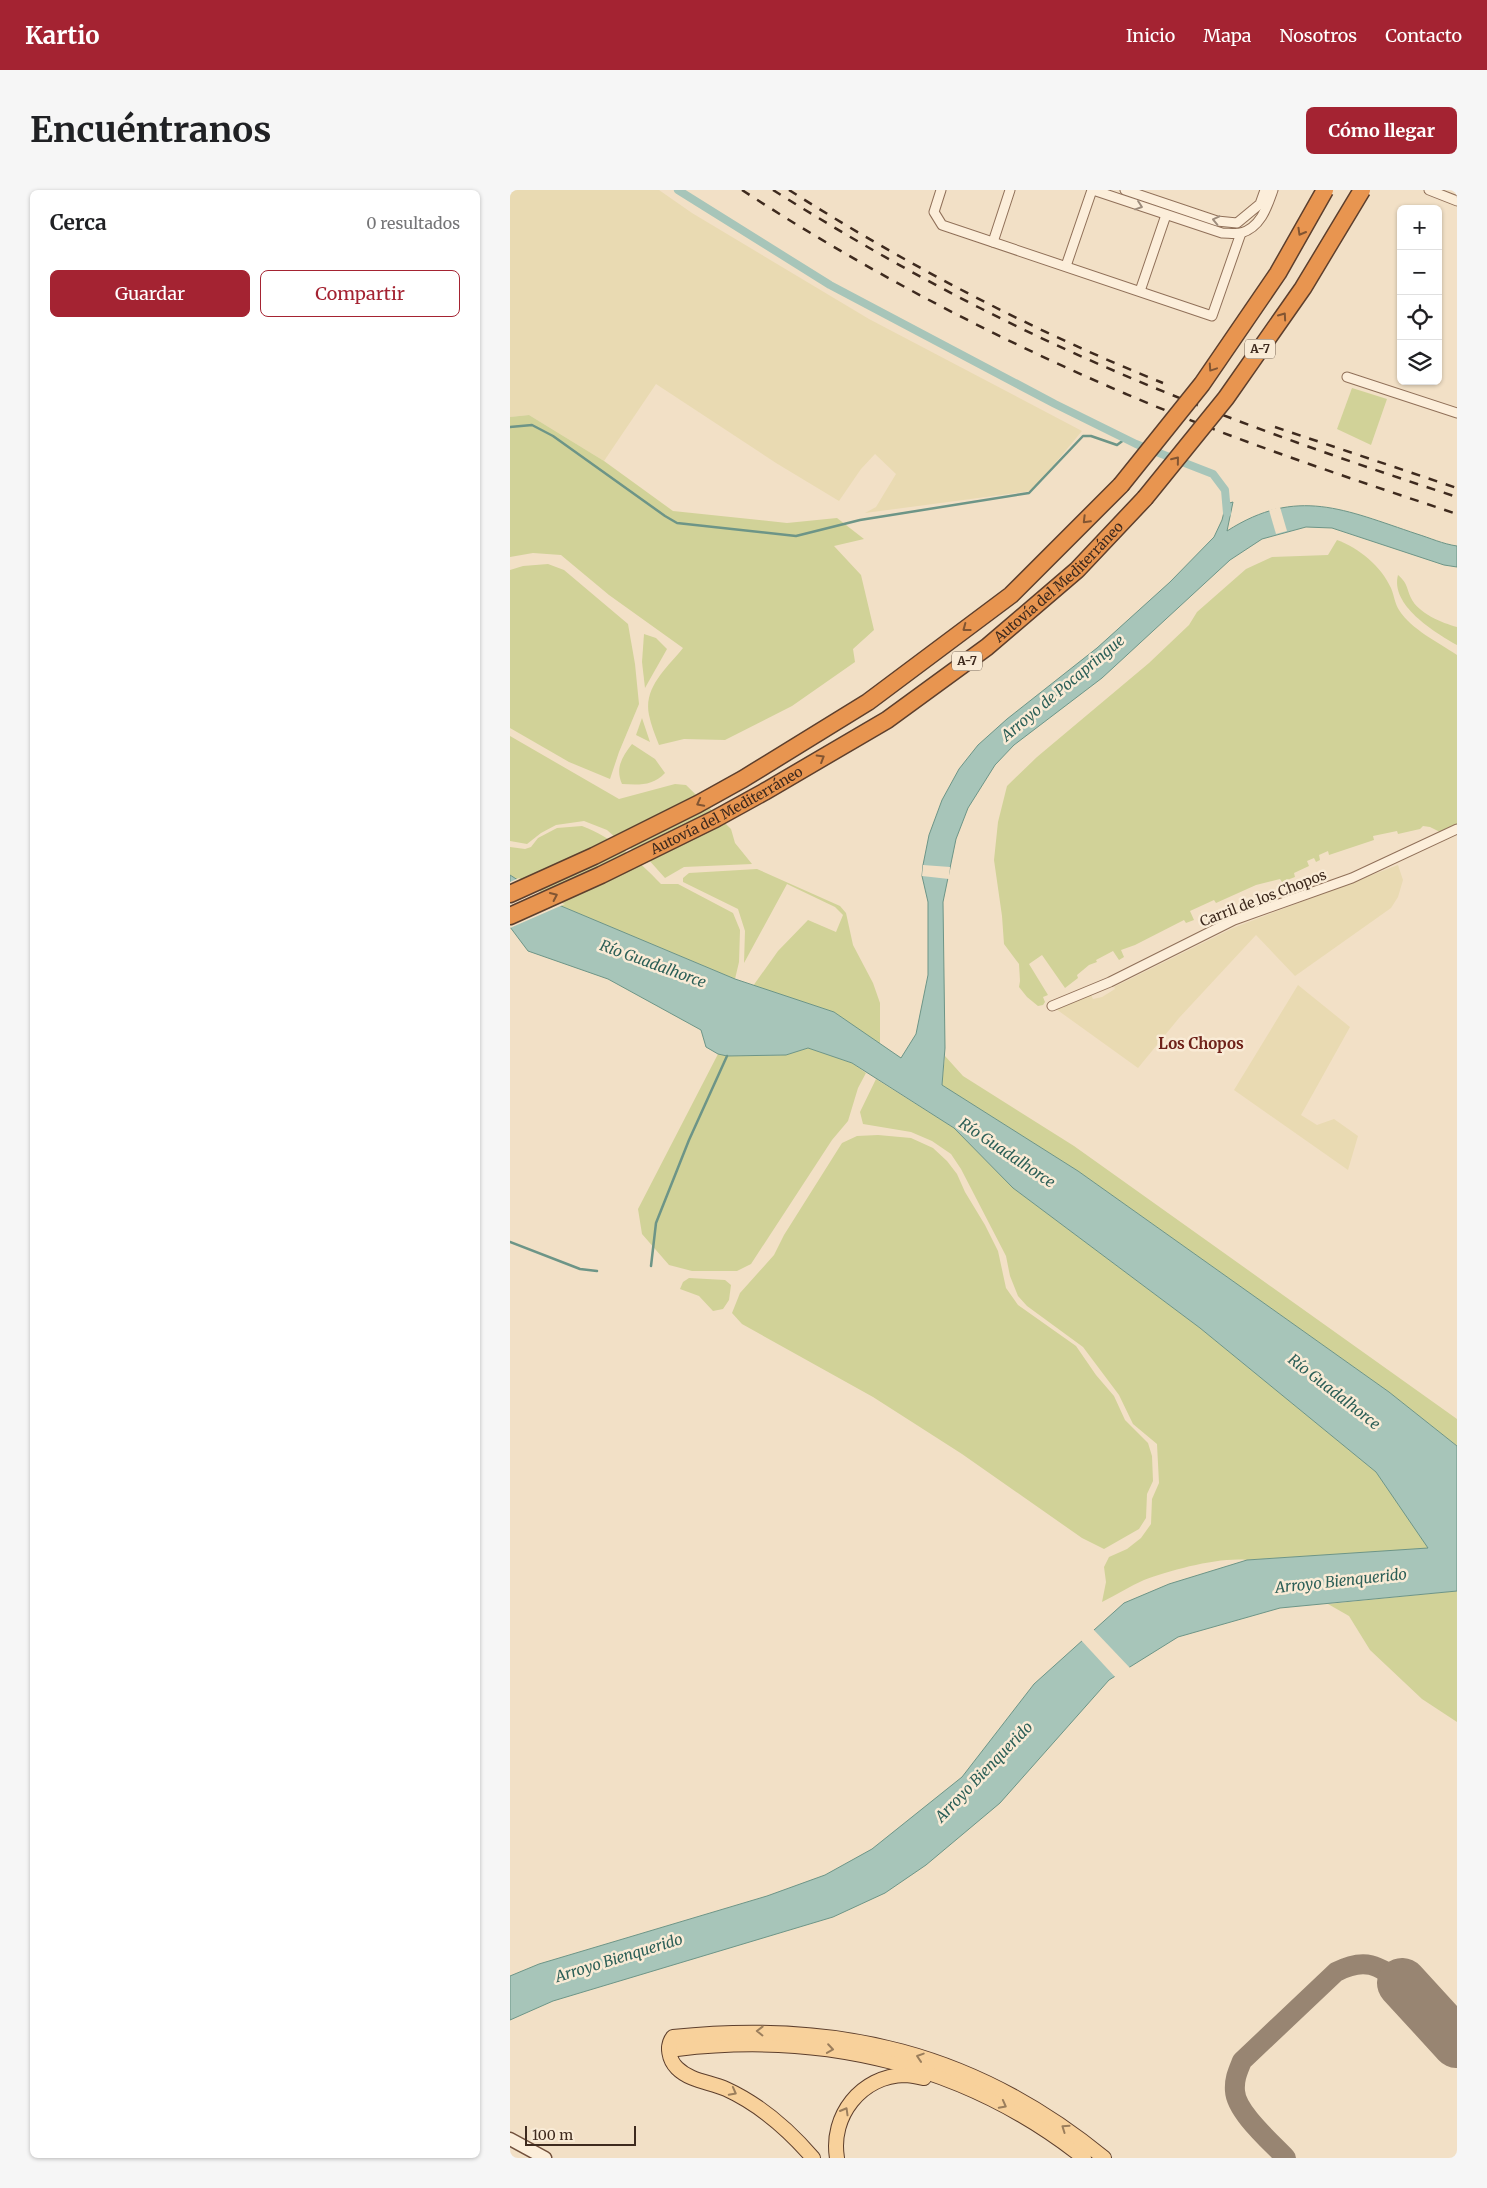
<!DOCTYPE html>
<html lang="es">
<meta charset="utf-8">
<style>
:root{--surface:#fff;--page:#f6f6f6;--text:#202124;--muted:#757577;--line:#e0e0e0;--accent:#a42332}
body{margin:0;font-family:Merriweather,serif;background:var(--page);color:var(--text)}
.controls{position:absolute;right:15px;top:15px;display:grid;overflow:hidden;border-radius:8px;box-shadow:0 1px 4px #0004}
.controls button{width:45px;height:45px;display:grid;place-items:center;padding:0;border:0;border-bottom:1px solid var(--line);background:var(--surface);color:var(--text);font:25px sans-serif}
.scale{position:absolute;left:15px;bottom:12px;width:111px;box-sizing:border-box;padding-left:5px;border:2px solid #3e2a1e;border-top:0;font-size:14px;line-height:18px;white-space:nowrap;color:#3e2a1e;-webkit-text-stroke:4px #f9ebd6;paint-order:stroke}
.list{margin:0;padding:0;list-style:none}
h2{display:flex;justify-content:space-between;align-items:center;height:65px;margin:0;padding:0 20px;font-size:21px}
h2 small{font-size:16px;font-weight:400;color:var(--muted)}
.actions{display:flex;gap:10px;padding:15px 20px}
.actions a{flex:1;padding:11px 0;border:1px solid var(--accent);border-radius:8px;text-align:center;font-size:18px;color:var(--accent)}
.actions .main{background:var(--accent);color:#fff}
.icon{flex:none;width:28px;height:28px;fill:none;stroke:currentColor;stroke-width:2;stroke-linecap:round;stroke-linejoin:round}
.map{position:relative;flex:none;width:947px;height:1968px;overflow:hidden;border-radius:8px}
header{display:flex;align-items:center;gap:30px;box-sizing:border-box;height:70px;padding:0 25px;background:var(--accent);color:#fff}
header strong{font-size:24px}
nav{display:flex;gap:28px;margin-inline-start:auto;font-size:18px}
.intro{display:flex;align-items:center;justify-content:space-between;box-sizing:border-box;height:120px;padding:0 30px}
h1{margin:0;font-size:35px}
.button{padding:12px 22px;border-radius:8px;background:var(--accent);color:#fff;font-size:18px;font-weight:700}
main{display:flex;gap:30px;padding:0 30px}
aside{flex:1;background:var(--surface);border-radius:8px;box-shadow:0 1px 4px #0004}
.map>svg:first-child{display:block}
.farmland{fill:#e9dab2}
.green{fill:#d1d298}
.water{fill:#a7c5b9;stroke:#6d9587}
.pier{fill:#f2e0c6}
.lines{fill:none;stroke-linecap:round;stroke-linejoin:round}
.stream{stroke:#6d9587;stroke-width:2.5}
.canal{stroke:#a7c5b9;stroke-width:8}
.taxiway{stroke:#988572;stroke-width:20}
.runway{stroke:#988572;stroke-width:50}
.street-casing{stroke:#907059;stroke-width:11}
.secondary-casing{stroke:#72513c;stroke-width:15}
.primary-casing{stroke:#5d3f2d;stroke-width:16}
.highway-casing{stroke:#5d3f2d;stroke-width:19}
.street{stroke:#fceeda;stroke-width:9}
.secondary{stroke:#fceeda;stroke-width:12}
.primary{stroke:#f8d19b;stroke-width:14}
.highway{stroke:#e89550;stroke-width:16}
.rail{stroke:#3e2a1e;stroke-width:2.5;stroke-dasharray:9 9;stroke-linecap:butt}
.highway-bridge-casing{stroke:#5d3f2d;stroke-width:19;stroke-linecap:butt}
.highway-bridge{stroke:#e89550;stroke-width:16}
.oneway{stroke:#9d8c7c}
.oneway2{stroke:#825532}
.oneway3{stroke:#9b7e5c}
.labels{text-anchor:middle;stroke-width:5;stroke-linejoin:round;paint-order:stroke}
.shield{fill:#f9ebd6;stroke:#766455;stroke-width:1}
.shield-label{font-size:12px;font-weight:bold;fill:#3e2a1e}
.street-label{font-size:14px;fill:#3e2a1e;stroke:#f9ebd6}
.water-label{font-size:15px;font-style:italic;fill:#2c5f57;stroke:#f9ebd6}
.neighbourhood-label{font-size:15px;font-weight:bold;fill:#6f221a;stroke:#f9ebd6}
</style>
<header>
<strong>Kartio</strong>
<nav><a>Inicio</a><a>Mapa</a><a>Nosotros</a><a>Contacto</a></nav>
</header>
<div class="intro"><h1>Encuéntranos</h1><a class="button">Cómo llegar</a></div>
<main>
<aside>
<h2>Cerca<small>0 resultados</small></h2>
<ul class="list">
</ul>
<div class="actions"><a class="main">Guardar</a><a>Compartir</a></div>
</aside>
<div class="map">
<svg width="947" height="1968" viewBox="0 0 947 1968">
<rect width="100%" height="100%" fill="#f2e0c6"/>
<!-- farmland -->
<g class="farmland">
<path d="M0 0H149L182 23 359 129 572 241 522 301 355 323 366 317 386 284 365 264 351 279 329 311 266 273 146 194 94 271 19 225 0 227Z"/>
<path d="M888 675 893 690 888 707 881 718 785 786 746 745 669 828 628 878 546 819 580 803 583 809 592 807 605 799 604 797 723 738Z"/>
<path d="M788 795 840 837 791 925 807 935 824 929 848 946 838 980 724 900Z"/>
</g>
<!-- green -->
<g class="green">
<path d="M842 198 877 209 861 255 827 239Z"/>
<path d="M19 225 94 271 163 321 277 333 327 328 354 349 324 356 351 385 364 440 343 459 345 472 282 516 215 550 174 549 149 555C145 545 141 535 139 525 133 497 158 477 173 458L99 405 51 365 23 363 0 367V227Z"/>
<path d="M827 350C849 358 871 376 881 398 884 405 885 414 889 420 902 440 928 452 947 465V635L930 642 920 637 913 636 910 639 888 644 887 641 863 646 864 650 819 665 818 661 809 665 810 670 806 672 804 668 797 671 799 676 784 683 785 687 772 692 770 689 746 695 706 713 704 710 680 721 684 730 676 733 674 730 625 755 611 760 614 767 609 770 603 761 586 770 587 772 579 775 567 785 568 788 555 798 532 765 519 774 538 805 533 807 535 812 533 815 528 816 517 807 509 797 510 791 509 774 494 754 492 726 484 670 488 632 497 596 527 567 639 473 679 435 687 422 736 379 762 367 818 365Z"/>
<path d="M38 374 54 380 118 434 125 474 129 514 109 562 100 589 59 572 0 538V380L13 376Z"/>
<path d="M888 385C898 394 896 397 901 408 908 423 932 433 947 437V455C924 442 880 415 888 385Z"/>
<path d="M134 444 146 448 157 459 135 498 132 472Z"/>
<path d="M132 528 140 552 126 545Z"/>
<path d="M0 546 109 609 165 594 176 595 221 639 225 653 242 674 174 677 155 688 138 669 114 655 97 640 74 631 46 635 31 643 17 654 0 651Z"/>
<path d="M122 554 145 569 155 583C143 596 129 595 112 594 105 578 112 567 122 554Z"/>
<path d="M72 636C102 647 129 671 151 694H168L223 723 230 740 229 772 225 789 44 713 0 685V657L15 659 21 657 28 648 47 638Z"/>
<path d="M247 679 330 716 336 723 343 755 363 793 370 813V854L324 822 243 796 268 761 298 730 326 742 333 725 325 717 277 694 234 773 235 741 228 719 173 692V688L179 683Z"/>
<path d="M298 858 342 873 356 883 348 898 338 931 322 950 241 1074 227 1081H182L159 1075 132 1044 128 1019 208 864 217 866 276 865Z"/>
<path d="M435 866 453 886 564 956 947 1229V1256L879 1202 568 981 432 895Z"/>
<path d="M366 889 444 938 503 998 690 1138 866 1282 919 1359 737 1370C709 1367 661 1380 634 1390 620 1396 606 1405 592 1412L596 1392 594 1377 599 1367 617 1359 631 1348 641 1334 642 1309 649 1293 647 1254 623 1234 609 1205 573 1157 517 1116 508 1106 500 1086 496 1066 451 979 441 964 422 951 401 942 353 934 350 922Z"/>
<path d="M368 945 401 948 423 958 437 971 447 984 455 1002 475 1035 488 1061 496 1098 508 1115 566 1156 586 1185 604 1206 615 1230 638 1253 642 1266 643 1291 637 1304 636 1328 629 1339 594 1359 572 1348 452 1264 363 1207 232 1134 222 1123 230 1103 264 1065 274 1045 332 953 347 946Z"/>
<path d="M179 1088 215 1090 221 1095 219 1110 213 1119 203 1121 189 1106 170 1099 173 1092Z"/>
<path d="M947 1401V1532L912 1509 860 1460 839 1426 818 1414Z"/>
</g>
<!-- water -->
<path class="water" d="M723 312 717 341C787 296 835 320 907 344 920 348 933 354 947 356V377L934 375 822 338 796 337 752 349 720 370 592 488 504 555 485 575 458 618 446 649 433 712 435 858 432 895 568 981 879 1202 947 1256V1401L770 1418 668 1447 599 1490 490 1613 416 1675 375 1703 323 1727 43 1811 0 1830V1786L29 1774 257 1706 315 1685 362 1659 452 1587 524 1494 614 1413 659 1394 737 1370 918 1358 866 1282 690 1138 503 998 444 938 342 873 298 858 276 865 217 866 208 864 196 857 191 840 98 789 18 761 0 737V685L44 713 225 789 324 822 391 868 406 844 418 785V712L412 686 413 675 419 645 432 610 449 579 468 555 497 529 587 458 660 392 704 347 712 330 716 314Z"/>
<!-- pier -->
<g class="pier">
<path d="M770 317 777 341 766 344 759 320Z"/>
<path d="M413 675 440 677 439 689 412 686Z"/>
<path d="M9 688 45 711 55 714 0 738V692Z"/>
<path d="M582 1438 621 1479 606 1488 570 1449Z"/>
</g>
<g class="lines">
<!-- stream -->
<g class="stream">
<path d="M0 237 22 235 43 246 155 326 167 333 286 346 350 330 519 303 573 246H581L607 255 615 249"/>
<path d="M0 1052 70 1079 87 1081"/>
<path d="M141 1076 146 1033 179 950 217 866"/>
</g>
<!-- canal -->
<path class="canal" d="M168 0 320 95 545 214 626 254 703 284 715 300 717 323"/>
<!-- taxiway -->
<path class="taxiway" d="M776 1968C761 1952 726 1922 725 1901 724 1889 728 1881 732 1871L826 1782C855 1767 868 1775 892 1793"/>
<!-- runway -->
<path class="runway" d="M892 1793 947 1853"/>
<!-- street casing -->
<g class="street-casing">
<g id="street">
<path d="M431 0 424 22 432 35 702 126 731 43"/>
<path d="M583 0 712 43C718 43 726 44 731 43 751 37 757 17 763 0"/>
<path d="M615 0 707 31 727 33 750 14 755 0"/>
<path d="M919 0 947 11"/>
<path d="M483 52 500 0"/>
<path d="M556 76 582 0"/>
<path d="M630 101 656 25"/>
<path d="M837 187 947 223"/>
<path d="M542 816 600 792 724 730 842 688 947 639"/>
</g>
</g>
<!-- secondary casing -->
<g class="secondary-casing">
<path id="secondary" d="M0 1949 35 1968"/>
</g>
<!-- primary casing -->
<g class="primary-casing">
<g id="primary">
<path d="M159 1858 167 1859C314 1841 457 1875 574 1968"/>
<path d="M303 1968C278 1939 251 1915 216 1899 200 1892 180 1891 167 1878 159 1870 156 1856 163 1847 327 1830 465 1862 594 1968"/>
<path d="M327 1968C320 1926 351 1886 395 1885 401 1885 408 1887 414 1888"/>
</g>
</g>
<!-- highway casing -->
<g class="highway-casing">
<g id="highway">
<path d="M0 704 84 666 188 614 233 589 358 512 501 405 611 295"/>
<path id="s1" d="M0 726 91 685 205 629 254 602 377 530 477 457 567 380 635 308"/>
</g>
</g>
<!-- street -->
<use href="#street" class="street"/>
<!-- secondary -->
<use href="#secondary" class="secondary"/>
<!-- primary -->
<use href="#primary" class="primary"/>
<!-- highway -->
<use href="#highway" class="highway"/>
<!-- rail -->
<g class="rail">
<path d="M232 0C353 79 483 147 616 204 724 250 836 287 947 324"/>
<path d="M263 0C330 42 399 82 470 118 623 196 784 254 947 307"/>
<path d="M279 0C397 75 523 141 653 193"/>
<path d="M765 237 947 298"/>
</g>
<!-- highway-bridge casing -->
<g class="highway-bridge-casing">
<g id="highway-bridge">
<path d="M611 295 692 194 768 83 815 0"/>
<path d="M635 308 716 208 793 98 852 0"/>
</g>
</g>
<!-- highway-bridge -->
<use href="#highway-bridge" class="highway-bridge"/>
</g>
<!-- one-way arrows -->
<defs><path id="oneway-chevron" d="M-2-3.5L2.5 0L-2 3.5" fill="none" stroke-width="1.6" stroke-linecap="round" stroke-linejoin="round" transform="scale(1.25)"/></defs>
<g class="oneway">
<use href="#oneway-chevron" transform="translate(629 16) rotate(19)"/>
<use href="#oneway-chevron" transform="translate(706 30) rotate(-167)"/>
</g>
<g class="oneway2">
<use href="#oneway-chevron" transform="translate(791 42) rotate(120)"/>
<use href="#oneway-chevron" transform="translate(773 126) rotate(-55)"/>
<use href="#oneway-chevron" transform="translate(702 178) rotate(124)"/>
<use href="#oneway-chevron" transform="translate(666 270) rotate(-51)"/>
<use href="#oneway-chevron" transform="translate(576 330) rotate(135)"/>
<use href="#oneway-chevron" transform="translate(456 438) rotate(143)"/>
<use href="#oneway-chevron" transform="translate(311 568) rotate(-31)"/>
<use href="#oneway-chevron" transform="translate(190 613) rotate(152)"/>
<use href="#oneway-chevron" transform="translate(44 706) rotate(-25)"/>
</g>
<g class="oneway3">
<use href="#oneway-chevron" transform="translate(250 1841) rotate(-179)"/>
<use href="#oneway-chevron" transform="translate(320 1859) rotate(8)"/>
<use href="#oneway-chevron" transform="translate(410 1867) rotate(-162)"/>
<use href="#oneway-chevron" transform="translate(223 1902) rotate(28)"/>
<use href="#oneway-chevron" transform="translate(493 1915) rotate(28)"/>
<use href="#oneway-chevron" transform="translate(335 1921) rotate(-60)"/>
<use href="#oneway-chevron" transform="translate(555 1938) rotate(-145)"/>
</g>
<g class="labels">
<!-- shield labels -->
<g class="shield">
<rect x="735" y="149.5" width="30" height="19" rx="4"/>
<rect x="442" y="461.5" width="30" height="19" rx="4"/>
</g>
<g class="shield-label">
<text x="750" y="163">A-7</text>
<text x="457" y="475">A-7</text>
</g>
<!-- street labels -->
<g class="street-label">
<text dy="5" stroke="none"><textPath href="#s1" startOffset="646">Autovía del Mediterráneo</textPath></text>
<text dy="5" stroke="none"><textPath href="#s1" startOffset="241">Autovía del Mediterráneo</textPath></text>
<text transform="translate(753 708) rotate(-21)" y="5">Carril de los Chopos</text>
</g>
<!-- water labels -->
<g class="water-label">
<text transform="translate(553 498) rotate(-40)" y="5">Arroyo de Pocapringue</text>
<text transform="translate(143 774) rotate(20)" y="5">Río Guadalhorce</text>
<text transform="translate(497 963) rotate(34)" y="5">Río Guadalhorce</text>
<text transform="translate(824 1202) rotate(38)" y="5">Río Guadalhorce</text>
<text transform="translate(831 1391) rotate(-6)" y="5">Arroyo Bienquerido</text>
<text transform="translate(474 1582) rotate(-46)" y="5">Arroyo Bienquerido</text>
<text transform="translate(109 1768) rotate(-17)" y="5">Arroyo Bienquerido</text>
</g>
<!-- neighbourhood labels -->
<g class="neighbourhood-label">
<text x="691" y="859">Los Chopos</text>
</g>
</g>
</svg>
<div class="controls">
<button>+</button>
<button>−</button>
<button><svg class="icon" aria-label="locate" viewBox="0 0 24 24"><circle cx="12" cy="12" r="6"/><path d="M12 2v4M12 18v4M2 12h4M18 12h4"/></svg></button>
<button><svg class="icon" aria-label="layers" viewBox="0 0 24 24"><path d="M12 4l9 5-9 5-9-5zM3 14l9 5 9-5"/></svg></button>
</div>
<div class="scale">100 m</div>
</div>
</main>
